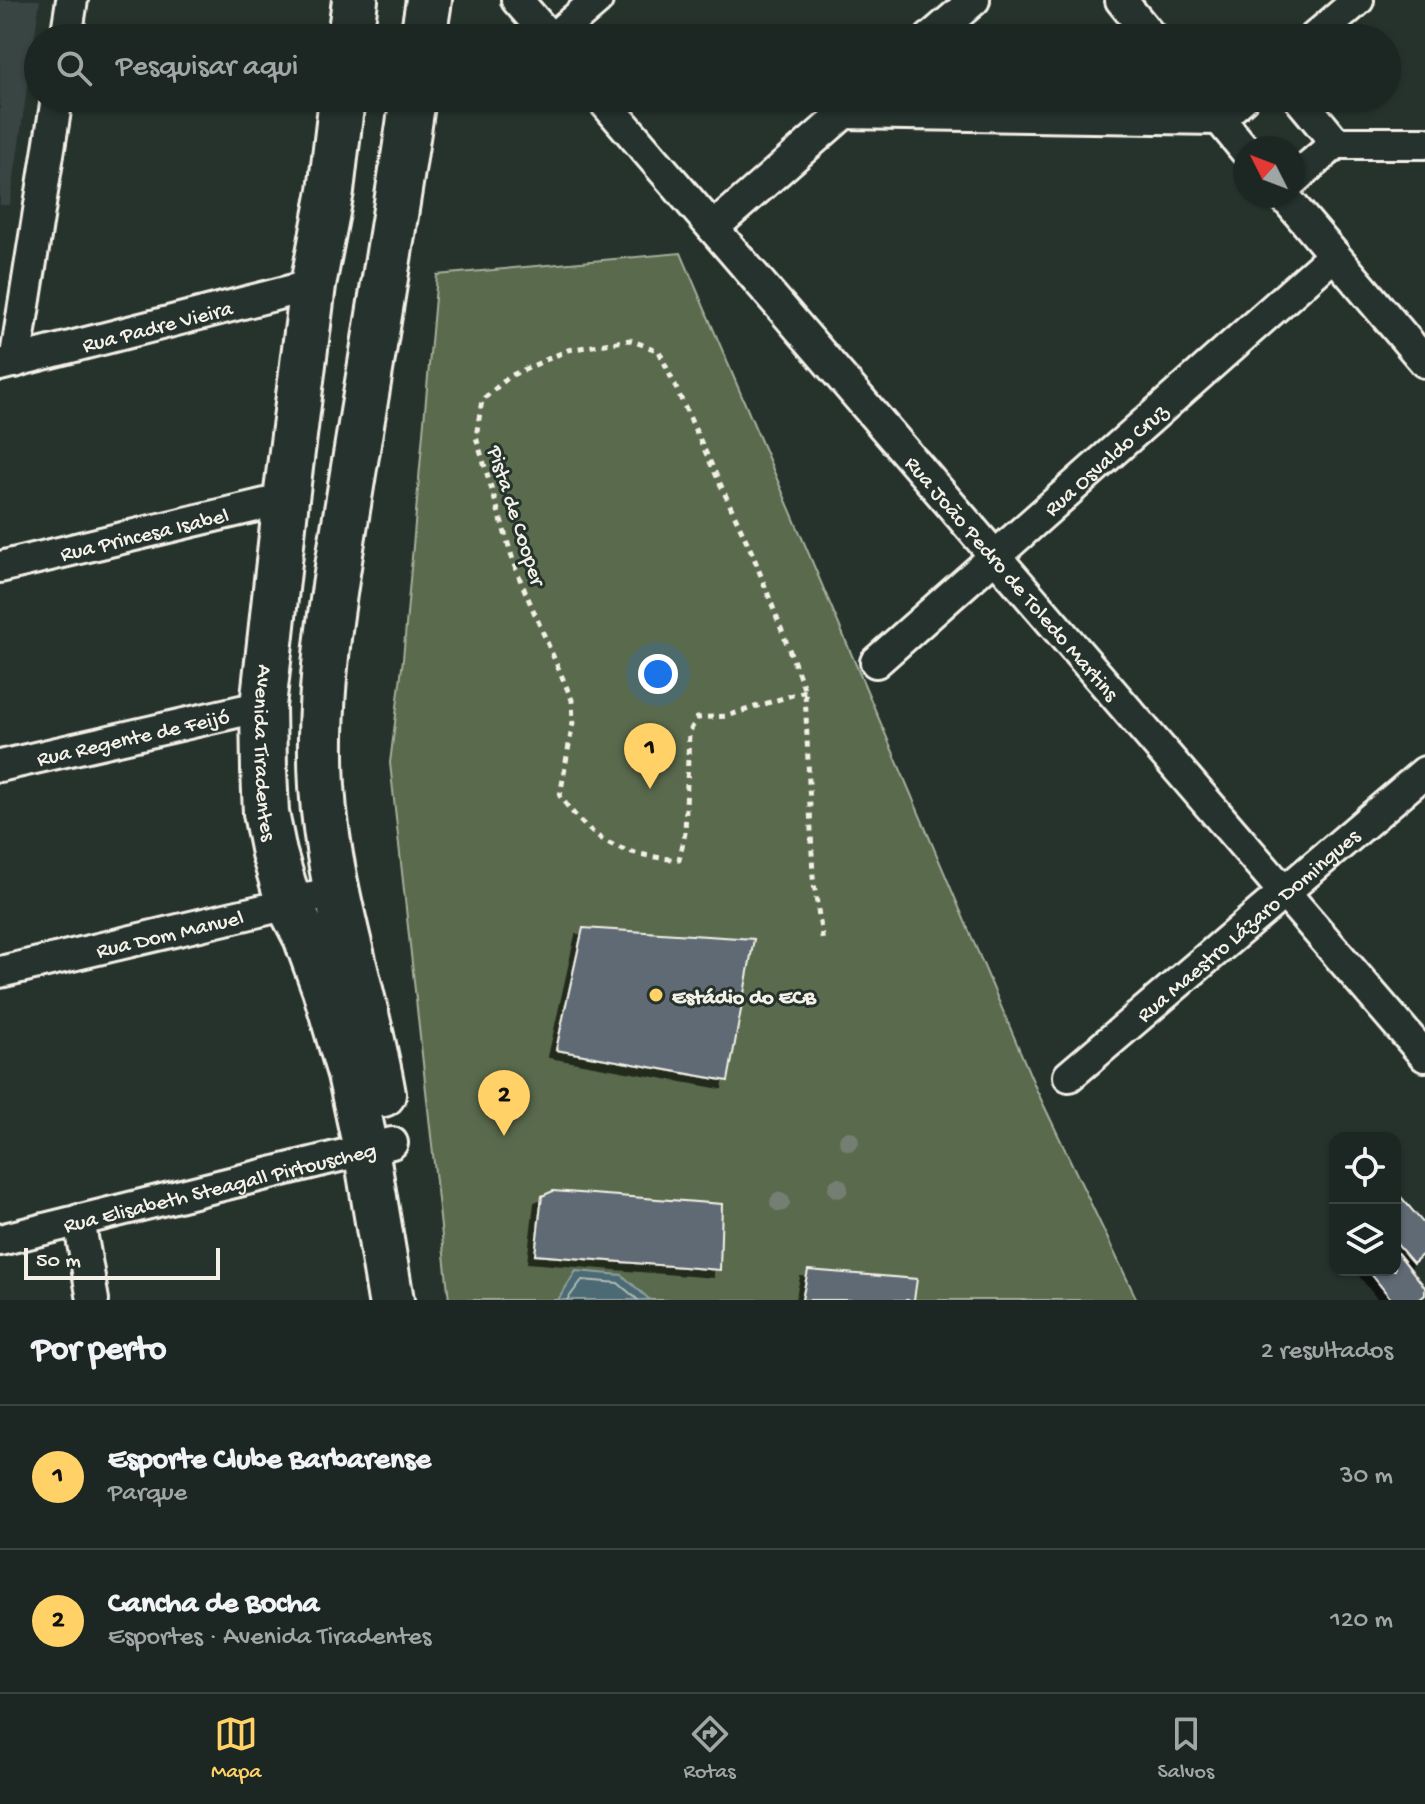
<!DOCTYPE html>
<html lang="pt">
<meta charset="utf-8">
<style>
:root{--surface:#1c2622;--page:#252e2a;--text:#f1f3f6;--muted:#a0a5a5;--line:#3a4340;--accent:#ffd166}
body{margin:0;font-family:"Gochi Hand",sans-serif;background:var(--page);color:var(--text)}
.controls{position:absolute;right:24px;bottom:24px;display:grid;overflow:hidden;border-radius:16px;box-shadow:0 2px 6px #0004}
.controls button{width:72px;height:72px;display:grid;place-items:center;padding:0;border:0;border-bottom:2px solid var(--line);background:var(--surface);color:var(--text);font:40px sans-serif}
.compass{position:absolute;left:1233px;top:136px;width:72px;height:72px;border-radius:50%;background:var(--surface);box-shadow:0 2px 6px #0004;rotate:312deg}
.scale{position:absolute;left:24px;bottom:20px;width:196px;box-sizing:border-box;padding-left:8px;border:4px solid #f4f1e8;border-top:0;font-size:22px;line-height:28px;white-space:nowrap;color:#f4f1e8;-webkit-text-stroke:6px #26332d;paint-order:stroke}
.you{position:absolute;left:658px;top:674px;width:28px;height:28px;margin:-20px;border:6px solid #fff;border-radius:50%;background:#1a73e8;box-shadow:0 0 0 12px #1a73e833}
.badge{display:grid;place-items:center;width:52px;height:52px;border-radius:50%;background:var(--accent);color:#111;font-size:26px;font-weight:700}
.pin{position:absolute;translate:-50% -66px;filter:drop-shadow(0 2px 4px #0008)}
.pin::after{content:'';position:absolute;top:42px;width:28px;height:24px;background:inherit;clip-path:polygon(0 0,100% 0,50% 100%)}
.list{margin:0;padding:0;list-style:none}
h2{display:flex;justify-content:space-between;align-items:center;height:104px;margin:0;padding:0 32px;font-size:34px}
h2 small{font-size:26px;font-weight:400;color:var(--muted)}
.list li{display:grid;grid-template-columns:52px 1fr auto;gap:24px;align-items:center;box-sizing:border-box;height:144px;padding:0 32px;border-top:2px solid var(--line)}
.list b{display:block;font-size:30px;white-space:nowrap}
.list p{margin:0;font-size:26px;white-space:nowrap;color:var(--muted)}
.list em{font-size:26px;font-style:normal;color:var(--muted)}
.icon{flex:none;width:44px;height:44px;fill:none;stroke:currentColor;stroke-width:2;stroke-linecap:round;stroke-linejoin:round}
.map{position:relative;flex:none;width:1425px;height:1300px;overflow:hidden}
.search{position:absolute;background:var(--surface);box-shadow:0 2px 6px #0004;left:24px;right:24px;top:24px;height:88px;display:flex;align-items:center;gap:20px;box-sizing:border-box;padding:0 28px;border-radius:44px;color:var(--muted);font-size:30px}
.sheet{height:392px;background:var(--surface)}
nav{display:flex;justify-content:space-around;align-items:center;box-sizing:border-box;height:112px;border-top:2px solid var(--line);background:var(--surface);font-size:22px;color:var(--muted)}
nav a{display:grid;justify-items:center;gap:4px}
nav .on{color:var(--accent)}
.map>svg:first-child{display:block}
.built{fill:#374442}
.green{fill:#5a6b4e;stroke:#a7ae9b;stroke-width:2}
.water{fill:#4c6b73;stroke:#8fa1a2;stroke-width:2}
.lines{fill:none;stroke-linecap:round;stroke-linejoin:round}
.shore{stroke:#b1bbb9;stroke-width:2}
.building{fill:#5f6a74;stroke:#f4f1e8;stroke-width:2;filter:url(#shadow)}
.minor-casing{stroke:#f4f1e8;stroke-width:36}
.primary-casing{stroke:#f4f1e8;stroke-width:50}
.path{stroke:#f4f1e8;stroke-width:5;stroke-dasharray:6 6;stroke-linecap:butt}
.minor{stroke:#26332d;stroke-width:30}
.primary{stroke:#26332d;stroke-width:44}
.tree{fill:#757e72}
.poi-dot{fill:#ffd166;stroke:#26332d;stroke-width:3}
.labels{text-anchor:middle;stroke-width:6;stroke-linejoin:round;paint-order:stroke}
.street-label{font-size:22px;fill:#f4f1e8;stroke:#26332d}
.poi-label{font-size:22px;font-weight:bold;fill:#f4f1e8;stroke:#26332d;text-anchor:start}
</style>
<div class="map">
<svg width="1425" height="1300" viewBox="0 0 1425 1300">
<defs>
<filter id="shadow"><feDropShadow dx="-7" dy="7" stdDeviation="0" flood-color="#0009"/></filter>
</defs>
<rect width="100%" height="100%" fill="#26332d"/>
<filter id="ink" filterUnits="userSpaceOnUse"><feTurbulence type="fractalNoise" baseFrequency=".0125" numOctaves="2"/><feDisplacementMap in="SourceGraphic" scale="16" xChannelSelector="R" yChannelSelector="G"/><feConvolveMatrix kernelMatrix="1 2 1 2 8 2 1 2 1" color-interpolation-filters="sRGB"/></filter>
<g filter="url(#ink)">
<!-- built -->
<path class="built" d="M0 0H40L10 205H0Z"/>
<!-- green -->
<path class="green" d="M681 253 1037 1091 1137 1300H449L390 763 403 659 437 275Z"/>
<!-- water -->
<path class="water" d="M576 1271 622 1275 650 1300H558Z"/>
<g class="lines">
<!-- shore -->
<path class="shore" d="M567 1300 582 1280 618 1283 638 1300"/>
</g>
<!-- building -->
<g class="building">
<path d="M583 928 754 939 728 1081 556 1050Z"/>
<path d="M1395 1190 1425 1225V1252L1413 1263 1395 1242Z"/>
<path d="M553 1191 722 1204 720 1270 535 1255 542 1196Z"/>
<path d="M1395 1250 1425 1287V1295L1419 1300H1392L1368 1270H1395Z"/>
<path d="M808 1270 917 1279 914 1300H802Z"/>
</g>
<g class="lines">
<!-- minor casing -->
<g class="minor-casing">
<g id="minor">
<path d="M517 0 550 38"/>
<path d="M1121 0 1152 38"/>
<path d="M66 38 72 0"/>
<path d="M553 38 597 0"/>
<path d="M930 38 974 0"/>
<path d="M1314 38 1358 0"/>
<path id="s1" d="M601 98 1425 1056"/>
<path d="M1299 98 1336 143"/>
<path d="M1208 105 1245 150"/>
<path d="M843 113 1219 119 1243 98"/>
<path d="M1293 180 1336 143H1425"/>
<path d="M1284 196 1425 362"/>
<path d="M713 228 859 100"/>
<path d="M15 362 57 98"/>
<path id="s2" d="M0 365 313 285"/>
<path id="s3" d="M0 567 286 499"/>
<path id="s4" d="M876 662 1334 255"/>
<path id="s5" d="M0 766 263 706"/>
<path id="s6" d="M0 972 289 904 337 890"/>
<path id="s7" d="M1069 1076 1425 772"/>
<path d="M79 1220 93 1300"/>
<path id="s8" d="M0 1240 392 1143"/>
</g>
</g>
<!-- primary casing -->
<g class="primary-casing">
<g id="primary">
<path d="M350 38 355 0"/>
<path d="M423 38 429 0"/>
<path id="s9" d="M342 98 331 191 313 285 286 499 263 706 264 770 266 813 274 853 289 904 306 937 325 989 350 1074 366 1149 391 1300"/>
<path d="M383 1094C365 991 328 891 322 786 316 686 335 585 351 486 372 357 394 228 413 98"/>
</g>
</g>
<!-- path -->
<path class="path" d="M805 691 727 716 697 718 689 733 685 833 679 860C621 854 594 844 560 796L573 722 572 700 516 570 476 437 482 400 510 376 568 350 630 340 659 351 753 555 805 691 813 877 823 943"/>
<!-- minor -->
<use href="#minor" class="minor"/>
<!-- primary -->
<use href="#primary" class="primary"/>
</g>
<!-- trees -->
<g class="tree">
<circle cx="849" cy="1141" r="10"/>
<circle cx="838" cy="1188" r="10"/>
<circle cx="780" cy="1202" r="10"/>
</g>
</g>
<!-- markers -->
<circle class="poi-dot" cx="656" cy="995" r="8"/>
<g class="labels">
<!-- street labels -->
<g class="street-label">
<text dy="8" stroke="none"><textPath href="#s2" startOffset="162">Rua Padre Vieira</textPath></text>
<text dy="8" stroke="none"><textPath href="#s4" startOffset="306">Rua Osvaldo Cruz</textPath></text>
<text transform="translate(518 515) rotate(72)" y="8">Pista de Cooper</text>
<text dy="8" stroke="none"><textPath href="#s3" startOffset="148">Rua Princesa Isabel</textPath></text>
<text dy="8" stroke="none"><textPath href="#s1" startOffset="632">Rua João Pedro de Toledo Martins</textPath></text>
<text dy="8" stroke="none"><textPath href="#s5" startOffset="136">Rua Regente de Feijó</textPath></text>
<text dy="8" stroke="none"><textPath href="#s9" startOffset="660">Avenida Tiradentes</textPath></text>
<text dy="8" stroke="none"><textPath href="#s7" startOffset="234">Rua Maestro Lázaro Domingues</textPath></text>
<text dy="8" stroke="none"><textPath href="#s6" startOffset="174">Rua Dom Manuel</textPath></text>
<text dy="8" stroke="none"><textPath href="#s8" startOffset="226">Rua Elisabeth Steagall Pirtouscheg</textPath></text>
</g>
<!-- poi labels -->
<g class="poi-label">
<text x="672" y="1003">Estádio do ECB</text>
</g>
</g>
</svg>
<div class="controls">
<button><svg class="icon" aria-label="locate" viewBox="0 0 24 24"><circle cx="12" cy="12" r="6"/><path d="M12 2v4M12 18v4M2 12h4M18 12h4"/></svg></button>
<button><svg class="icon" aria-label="layers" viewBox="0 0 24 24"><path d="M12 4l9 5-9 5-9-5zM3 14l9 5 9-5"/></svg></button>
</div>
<svg class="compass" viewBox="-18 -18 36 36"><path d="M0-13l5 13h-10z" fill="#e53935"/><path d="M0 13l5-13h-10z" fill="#a0a5a5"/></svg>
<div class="scale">50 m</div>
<div class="you"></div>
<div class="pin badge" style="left:650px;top:789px">1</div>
<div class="pin badge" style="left:504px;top:1136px">2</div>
<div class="search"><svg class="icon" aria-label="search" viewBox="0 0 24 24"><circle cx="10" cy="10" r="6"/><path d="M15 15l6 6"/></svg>Pesquisar aqui</div>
</div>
<section class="sheet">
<h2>Por perto<small>2 resultados</small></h2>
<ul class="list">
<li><span class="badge">1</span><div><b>Esporte Clube Barbarense</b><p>Parque</p></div><em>30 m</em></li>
<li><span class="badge">2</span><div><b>Cancha de Bocha</b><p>Esportes · Avenida Tiradentes</p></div><em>120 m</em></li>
</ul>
</section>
<nav>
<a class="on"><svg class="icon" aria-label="map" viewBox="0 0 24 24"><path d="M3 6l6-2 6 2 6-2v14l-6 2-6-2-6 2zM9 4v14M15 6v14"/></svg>Mapa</a>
<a><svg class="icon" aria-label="directions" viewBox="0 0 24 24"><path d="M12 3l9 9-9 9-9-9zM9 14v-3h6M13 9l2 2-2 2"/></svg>Rotas</a>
<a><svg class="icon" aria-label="saved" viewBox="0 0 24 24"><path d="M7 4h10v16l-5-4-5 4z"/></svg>Salvos</a>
</nav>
